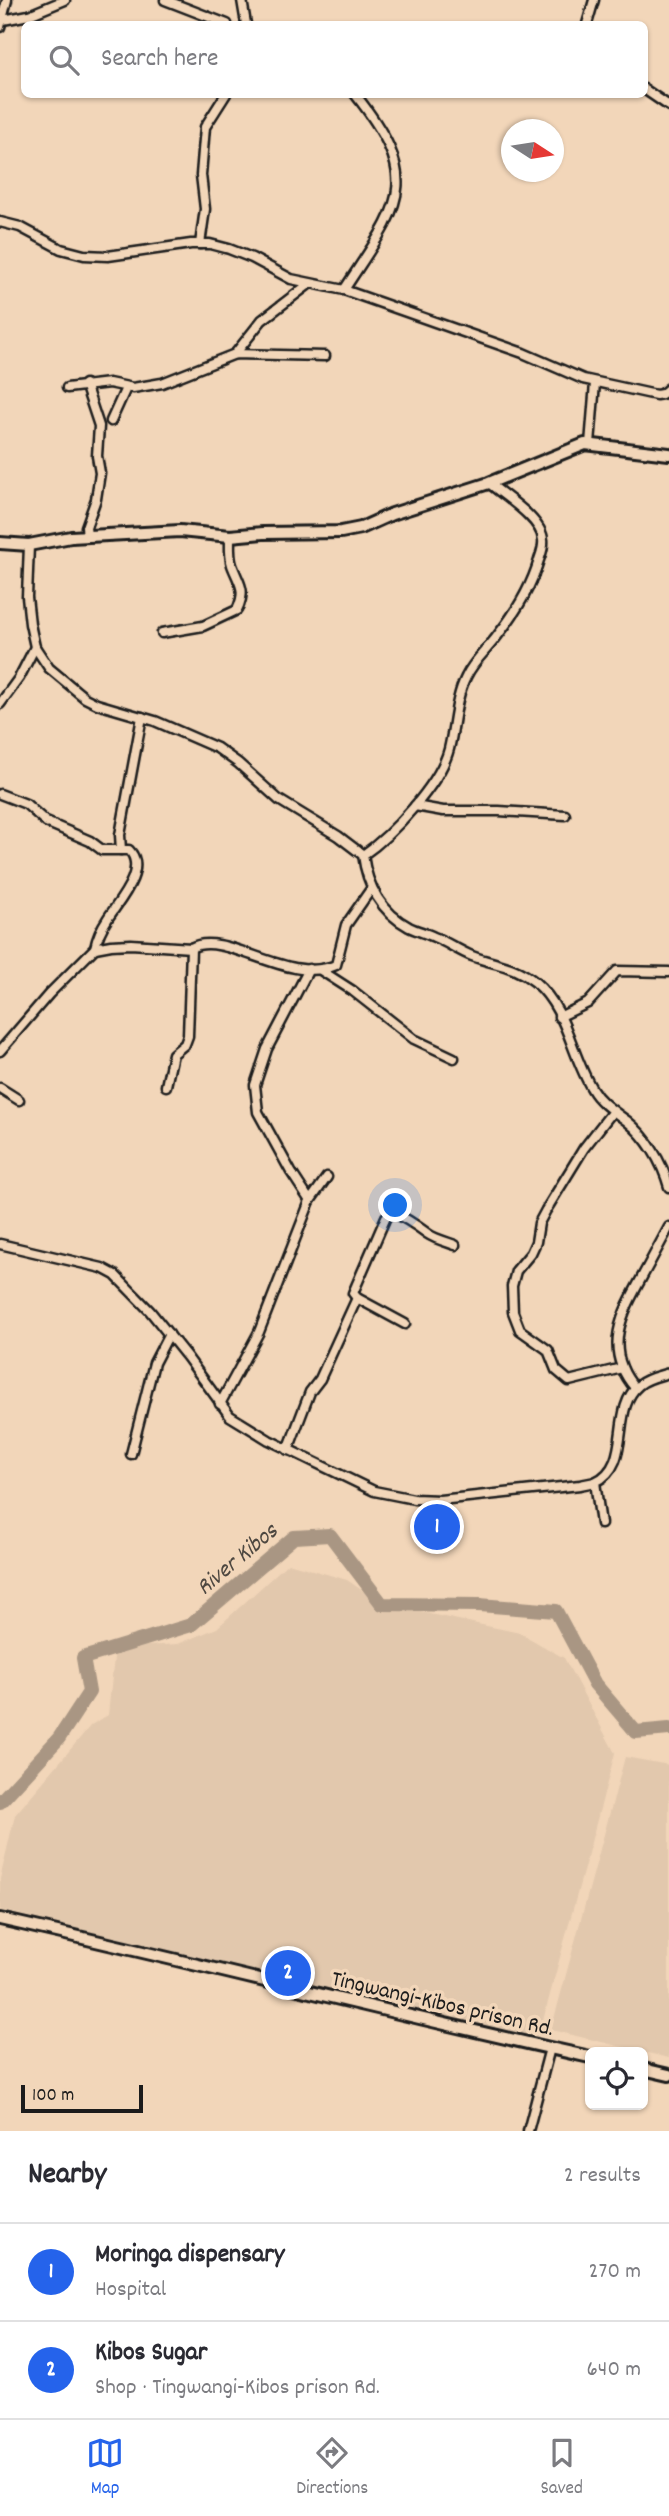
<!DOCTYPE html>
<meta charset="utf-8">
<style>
:root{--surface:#fff;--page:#f7f7f7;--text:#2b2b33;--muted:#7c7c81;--line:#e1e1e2;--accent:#2563eb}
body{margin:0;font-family:Dekko,sans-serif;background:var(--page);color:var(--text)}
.controls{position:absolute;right:21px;bottom:21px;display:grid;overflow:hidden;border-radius:10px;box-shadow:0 2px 5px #0004}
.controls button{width:63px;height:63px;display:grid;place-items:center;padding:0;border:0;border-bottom:2px solid var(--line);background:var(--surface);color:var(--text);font:35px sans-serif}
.compass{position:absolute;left:501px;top:119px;width:63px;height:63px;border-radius:50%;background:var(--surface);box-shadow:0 2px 5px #0004;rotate:102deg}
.scale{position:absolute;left:21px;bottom:18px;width:122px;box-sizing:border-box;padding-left:7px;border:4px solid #1c1c1c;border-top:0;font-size:19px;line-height:24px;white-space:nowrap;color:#1c1c1c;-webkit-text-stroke:5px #f2d6b9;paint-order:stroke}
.you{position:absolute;left:396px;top:1206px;width:24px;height:24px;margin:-18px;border:5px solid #fff;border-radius:50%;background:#1a73e8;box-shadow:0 0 0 10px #1a73e833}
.badge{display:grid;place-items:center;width:46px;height:46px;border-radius:50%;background:var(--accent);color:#fff;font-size:23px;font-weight:700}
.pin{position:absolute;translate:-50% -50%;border:4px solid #fff;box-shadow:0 2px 7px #0006}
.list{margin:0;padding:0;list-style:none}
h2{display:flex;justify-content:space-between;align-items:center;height:91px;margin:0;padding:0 28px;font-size:30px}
h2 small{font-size:23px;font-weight:400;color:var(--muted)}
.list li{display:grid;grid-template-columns:46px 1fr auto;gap:21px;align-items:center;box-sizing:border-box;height:98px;padding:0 28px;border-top:2px solid var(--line)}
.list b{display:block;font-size:26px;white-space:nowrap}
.list p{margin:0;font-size:23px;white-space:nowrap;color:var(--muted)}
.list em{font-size:23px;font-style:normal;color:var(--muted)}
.icon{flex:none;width:38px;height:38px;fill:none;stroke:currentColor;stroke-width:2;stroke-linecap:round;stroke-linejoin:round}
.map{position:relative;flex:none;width:669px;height:2131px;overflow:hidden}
.search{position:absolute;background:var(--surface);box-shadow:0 2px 5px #0004;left:21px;right:21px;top:21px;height:77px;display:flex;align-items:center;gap:18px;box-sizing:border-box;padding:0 24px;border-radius:10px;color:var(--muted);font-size:26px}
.sheet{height:287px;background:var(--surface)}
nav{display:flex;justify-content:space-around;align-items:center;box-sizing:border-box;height:98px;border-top:2px solid var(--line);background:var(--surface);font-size:19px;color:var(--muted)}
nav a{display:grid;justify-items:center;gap:4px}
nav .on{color:var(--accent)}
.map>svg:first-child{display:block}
.built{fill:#e2c8ad}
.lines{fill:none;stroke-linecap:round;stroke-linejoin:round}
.river{stroke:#a99683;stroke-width:14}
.minor-casing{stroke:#1c1c1c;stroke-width:13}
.tertiary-casing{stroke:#1c1c1c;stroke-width:16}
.minor{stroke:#f2d6b9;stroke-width:8}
.tertiary{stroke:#f2d6b9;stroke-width:10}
.labels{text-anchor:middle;stroke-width:7;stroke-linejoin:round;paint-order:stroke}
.street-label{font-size:23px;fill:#1c1c1c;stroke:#f2d6b9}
.water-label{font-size:24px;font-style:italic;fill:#4d4740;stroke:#f2d6b9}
</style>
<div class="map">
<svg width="669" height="2131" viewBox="0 0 669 2131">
<rect width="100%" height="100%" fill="#f2d6b9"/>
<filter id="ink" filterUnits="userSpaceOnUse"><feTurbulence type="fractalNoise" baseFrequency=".0143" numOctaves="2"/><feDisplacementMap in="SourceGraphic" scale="14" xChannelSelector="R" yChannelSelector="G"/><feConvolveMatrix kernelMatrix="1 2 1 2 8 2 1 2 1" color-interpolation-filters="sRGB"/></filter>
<g filter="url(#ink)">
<!-- built -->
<g class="built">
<path d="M288 1563 347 1580 382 1604 520 1633 564 1658 615 1753 538 2039 0 1910V1879L15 1815 91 1725 108 1715 115 1648 178 1644 217 1628Z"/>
<path d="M625 1757 669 1765V2058L551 2030Z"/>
</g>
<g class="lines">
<!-- river -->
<path class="river" d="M0 1802 59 1738 89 1692 83 1658 191 1625 294 1537 330 1535 382 1604 479 1605 556 1611 595 1684 636 1732 669 1729"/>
<!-- minor casing -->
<g class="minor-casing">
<g id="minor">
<path d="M165 0 227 24"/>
<path d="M242 0 246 24"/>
<path d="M3 20 29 15 65 0"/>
<path d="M587 24 594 0"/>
<path d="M0 27 7 0"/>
<path d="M644 89 669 106"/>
<path d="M0 222 20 227 61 249 84 255 108 256 191 244H210L229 249 252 258 291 279 344 290 523 353 583 379 656 395 662 394 669 388"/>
<path d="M200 244 205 209 201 175 205 127 226 94"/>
<path d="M344 290C398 206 426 184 355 94"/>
<path d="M235 354 262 320 309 284"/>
<path d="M85 384 99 426 97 456 100 473 96 499 86 527 87 536"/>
<path d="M67 388 109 383 133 388 162 383 235 354 325 356"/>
<path d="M111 421 126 388"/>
<path d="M590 444 595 383"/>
<path d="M29 545 27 597 30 624 35 647 49 668 85 698 97 704 155 721 217 748 238 763 279 800 338 836 363 855C367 885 381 912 409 927 417 931 426 933 434 937 447 942 459 951 472 956 496 965 514 965 535 982 567 1009 571 1055 592 1089 600 1103 614 1111 627 1121 647 1137 662 1162 669 1187"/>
<path d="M162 633 203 626 237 610C247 589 239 584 232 565 229 556 230 546 230 536"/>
<path d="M0 704 19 678 35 647"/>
<path d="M0 794 26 804 46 822 90 841 102 850H129C148 869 119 901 108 918 102 927 97 938 95 948"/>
<path d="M415 806 443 811H499L565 815"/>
<path d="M121 850 120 835 142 717"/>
<path d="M363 855C392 835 440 784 449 749 455 725 455 699 466 677 474 660 488 649 498 635 516 612 531 588 539 560 541 554 544 547 543 540 542 519 504 496 489 483"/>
<path d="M309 969 267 1049 255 1085 258 1112 291 1172 310 1201"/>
<path d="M322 971 353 991 414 1039 454 1058"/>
<path d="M559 1017 588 1003 617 971 669 972"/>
<path d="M0 1051 49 994 95 948 111 945 131 944 191 948C225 929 288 986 336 965L346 925 371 889"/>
<path d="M166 1086 173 1054 185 1044 188 1036 191 948"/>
<path d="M0 1088 19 1100"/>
<path d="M613 1111 584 1148 546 1210 539 1223 536 1242 531 1253 516 1271 512 1286 513 1312 520 1330 548 1350 556 1370 569 1381 622 1368"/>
<path d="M0 1244 102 1268 115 1275 150 1311 187 1357 230 1416 269 1440 374 1491 414 1499 440 1500 580 1485 595 1482C634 1464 609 1410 639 1385 647 1378 659 1376 669 1373"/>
<path d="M405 1324 357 1298 353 1293 386 1217 392 1212C406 1218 416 1225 428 1234 435 1239 447 1242 455 1245"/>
<path d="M635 1388C599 1346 626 1307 648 1266 655 1253 662 1240 669 1227"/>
<path d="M220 1404 259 1332 310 1201 327 1177"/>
<path d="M288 1450 310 1392 320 1379 357 1298"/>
<path d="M131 1454 154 1363 169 1334"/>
<path d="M595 1482 601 1524"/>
<path d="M528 2131 550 2048"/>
</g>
</g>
<!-- tertiary casing -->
<g class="tertiary-casing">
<g id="tertiary">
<path d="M0 543 29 545 71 537 180 531 230 536 263 533 341 532 361 528 392 514 489 483 585 444 669 454"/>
<path d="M0 1919C197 1963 393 2014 590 2057"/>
<path d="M643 2069 669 2075"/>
</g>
</g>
<!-- minor -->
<use href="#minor" class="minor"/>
<!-- tertiary -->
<use href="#tertiary" class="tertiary"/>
</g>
</g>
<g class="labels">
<!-- street labels -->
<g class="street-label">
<text transform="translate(443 2002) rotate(13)" y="8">Tingwangi-Kibos prison Rd.</text>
</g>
<!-- water labels -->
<g class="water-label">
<text transform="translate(236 1558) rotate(-40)" y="8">River Kibos</text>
</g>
</g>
</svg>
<div class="controls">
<button><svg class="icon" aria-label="locate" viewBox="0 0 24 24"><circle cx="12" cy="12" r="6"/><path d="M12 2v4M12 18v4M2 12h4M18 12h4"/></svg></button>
</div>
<svg class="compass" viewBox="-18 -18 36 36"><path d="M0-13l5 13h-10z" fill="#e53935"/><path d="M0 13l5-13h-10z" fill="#7c7c81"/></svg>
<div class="scale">100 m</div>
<div class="you"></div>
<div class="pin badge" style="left:437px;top:1527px">1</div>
<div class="pin badge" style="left:288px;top:1973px">2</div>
<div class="search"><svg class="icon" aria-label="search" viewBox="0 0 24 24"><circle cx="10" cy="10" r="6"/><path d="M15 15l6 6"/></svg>Search here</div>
</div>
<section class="sheet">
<h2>Nearby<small>2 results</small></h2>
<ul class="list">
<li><span class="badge">1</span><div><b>Moringa dispensary</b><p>Hospital</p></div><em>270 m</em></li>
<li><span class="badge">2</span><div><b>Kibos Sugar</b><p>Shop · Tingwangi-Kibos prison Rd.</p></div><em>640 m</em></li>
</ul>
</section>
<nav>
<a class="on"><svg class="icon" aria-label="map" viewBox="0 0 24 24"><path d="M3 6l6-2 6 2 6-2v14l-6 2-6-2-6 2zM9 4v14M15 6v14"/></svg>Map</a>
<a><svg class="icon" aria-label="directions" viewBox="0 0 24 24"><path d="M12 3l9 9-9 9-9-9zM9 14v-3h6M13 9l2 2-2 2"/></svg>Directions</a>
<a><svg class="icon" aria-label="saved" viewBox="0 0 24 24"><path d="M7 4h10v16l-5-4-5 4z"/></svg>Saved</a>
</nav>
